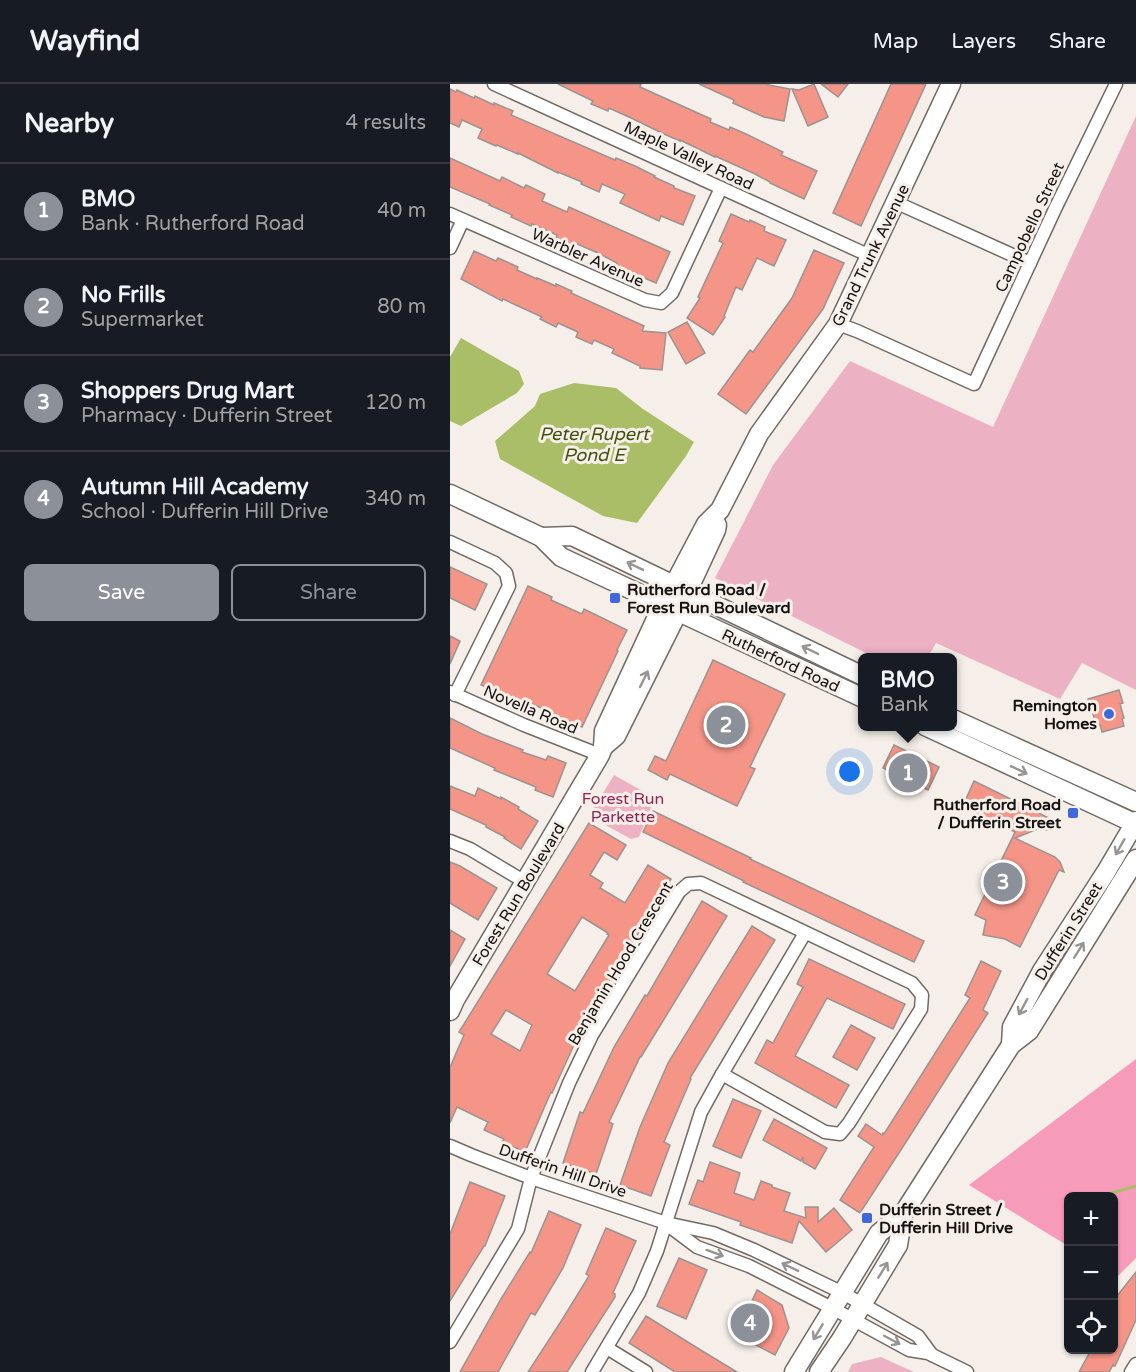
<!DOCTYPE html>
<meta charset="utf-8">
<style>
:root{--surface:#171b24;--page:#20242c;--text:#f1f3f6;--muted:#9ea1a6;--line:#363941;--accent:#8c9099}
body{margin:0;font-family:"Varela Round",sans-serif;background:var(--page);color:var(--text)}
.controls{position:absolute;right:18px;bottom:18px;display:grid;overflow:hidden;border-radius:9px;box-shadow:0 2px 4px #0004}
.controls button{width:54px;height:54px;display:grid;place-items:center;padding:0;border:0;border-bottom:2px solid var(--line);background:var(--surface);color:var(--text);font:30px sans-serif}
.you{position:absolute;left:400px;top:688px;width:21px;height:21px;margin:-15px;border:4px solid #fff;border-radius:50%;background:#1a73e8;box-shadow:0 0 0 9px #1a73e833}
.badge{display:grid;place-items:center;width:39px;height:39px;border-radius:50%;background:var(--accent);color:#fff;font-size:20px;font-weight:700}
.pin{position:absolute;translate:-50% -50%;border:3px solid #fff;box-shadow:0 2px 6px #0006}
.popup{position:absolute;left:408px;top:569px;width:99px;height:78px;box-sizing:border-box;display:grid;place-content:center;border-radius:9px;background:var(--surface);filter:drop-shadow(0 2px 4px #0005);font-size:20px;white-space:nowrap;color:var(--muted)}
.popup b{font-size:22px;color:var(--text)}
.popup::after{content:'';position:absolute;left:50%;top:100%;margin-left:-12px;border:12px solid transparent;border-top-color:var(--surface)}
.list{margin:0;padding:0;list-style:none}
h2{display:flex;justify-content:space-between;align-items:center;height:78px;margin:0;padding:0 24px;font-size:26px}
h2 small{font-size:20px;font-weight:400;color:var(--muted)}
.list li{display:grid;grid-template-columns:39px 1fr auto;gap:18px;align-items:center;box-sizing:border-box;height:96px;padding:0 24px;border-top:2px solid var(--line)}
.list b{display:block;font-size:22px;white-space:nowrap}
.list p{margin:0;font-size:20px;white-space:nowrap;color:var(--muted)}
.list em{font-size:20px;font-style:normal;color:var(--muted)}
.actions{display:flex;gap:12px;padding:18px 24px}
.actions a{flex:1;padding:14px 0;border:2px solid var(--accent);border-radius:9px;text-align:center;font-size:21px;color:var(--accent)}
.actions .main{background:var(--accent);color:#fff}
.icon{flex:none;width:33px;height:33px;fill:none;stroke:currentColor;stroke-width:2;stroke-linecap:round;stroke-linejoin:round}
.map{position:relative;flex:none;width:686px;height:1288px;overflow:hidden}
header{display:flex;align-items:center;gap:36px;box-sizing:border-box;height:84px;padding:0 30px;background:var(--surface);border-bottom:2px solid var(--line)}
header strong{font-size:28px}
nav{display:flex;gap:33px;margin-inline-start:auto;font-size:21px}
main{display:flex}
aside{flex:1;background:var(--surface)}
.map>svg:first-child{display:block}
.green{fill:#ecb2c4}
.forest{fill:#f79bbb}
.water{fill:#a9be66}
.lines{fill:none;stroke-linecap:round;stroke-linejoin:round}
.stream{stroke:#a9be66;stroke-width:3}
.building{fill:#f49588;stroke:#9c9391;stroke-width:1.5;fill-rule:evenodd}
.street-casing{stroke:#716a65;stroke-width:15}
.secondary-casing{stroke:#716a65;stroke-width:21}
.street{stroke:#fff;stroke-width:12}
.secondary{stroke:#fff;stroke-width:18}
.oneway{stroke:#969594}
.poi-dot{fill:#4168da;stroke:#f6efe9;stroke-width:2}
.labels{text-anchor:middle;stroke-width:6;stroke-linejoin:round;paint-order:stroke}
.street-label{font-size:16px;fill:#151311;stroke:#f6efe9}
.poi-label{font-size:16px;font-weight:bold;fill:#151311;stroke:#f6efe9;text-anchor:start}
.park-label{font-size:16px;fill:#8e2453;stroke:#f6efe9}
.water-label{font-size:18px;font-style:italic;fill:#43500e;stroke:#f6efe9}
</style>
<header>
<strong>Wayfind</strong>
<nav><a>Map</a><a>Layers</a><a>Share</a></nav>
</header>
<main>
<aside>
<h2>Nearby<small>4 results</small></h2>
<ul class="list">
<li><span class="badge">1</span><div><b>BMO</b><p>Bank · Rutherford Road</p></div><em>40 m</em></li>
<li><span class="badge">2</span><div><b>No Frills</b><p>Supermarket</p></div><em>80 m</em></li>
<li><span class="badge">3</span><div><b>Shoppers Drug Mart</b><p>Pharmacy · Dufferin Street</p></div><em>120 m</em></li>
<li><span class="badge">4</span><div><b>Autumn Hill Academy</b><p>School · Dufferin Hill Drive</p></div><em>340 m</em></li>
</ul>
<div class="actions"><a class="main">Save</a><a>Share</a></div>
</aside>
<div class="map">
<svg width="686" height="1288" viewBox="0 0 686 1288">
<rect width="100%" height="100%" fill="#f6efe9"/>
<!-- green -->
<g class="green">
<path d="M686 32V606L632 579 610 615 486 559 478 573H424L265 494 323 381 400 277 543 343Z"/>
<path d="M164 691 205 714 189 753 181 755 139 732Z"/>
<path d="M431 1273 464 1288H398L402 1280Z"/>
</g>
<!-- forest -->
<path class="forest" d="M686 975V1174L667 1193 664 1190V1112H618V1162L519 1101Z"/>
<!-- water -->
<g class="water">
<path d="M11 254 69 287 74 300 67 309 11 342 0 337V273Z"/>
<path d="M124 299 166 304 193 325 244 358 236 372 187 439 153 432 50 375 45 357 85 322 90 310Z"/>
</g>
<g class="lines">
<!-- stream -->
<path class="stream" d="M652 1112 686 1102"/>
</g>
<!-- building -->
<g class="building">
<path d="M108 0H191L190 3 261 35 260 38 279 46 280 43 296 50 333 68 331 71 367 87 354 115 320 99V98L303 89 265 72V73L230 56V57L214 50 179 33 159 24 158 27 141 20 143 17Z"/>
<path d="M249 0H314L340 5 334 37 314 33 283 19 284 16Z"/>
<path d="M364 0 378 33 358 42 342 5 349 6Z"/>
<path d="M371 0H398L388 13Z"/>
<path d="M441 0H476L411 142 383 129Z"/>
<path d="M0 5 6 8 7 6 24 14 25 12 44 21V19L63 27 61 31 165 76 166 74 185 82 205 92 204 93 224 102V104L245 112 233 141 211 132 209 137 170 119 175 110 152 100 149 108 131 100 132 98 108 88V89L68 69V70L47 61 46 62 28 54 32 45 12 36 9 43 0 39Z"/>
<path d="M0 74 50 97 52 93 74 104 76 101 95 110 92 117 117 128 119 123 220 168 206 199 166 182 167 179 148 169 125 159 124 162 106 154 107 151 82 140 81 142 61 133 62 131 39 121 40 120 0 103Z"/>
<path d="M281 130 299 138 300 136 315 143 314 147 336 156 324 182 307 174 292 206 286 203 274 232 275 233 263 251 237 234 250 214 248 213 273 159 269 157Z"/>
<path d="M364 166 394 179 373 225 296 330 268 310 300 266 303 268 342 214Z"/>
<path d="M24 167 46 177 48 174 68 183 67 186 87 195V194L106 202V200L122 207 121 209 194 242 192 247 216 249 212 286 190 284V282L162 269 164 265 144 256 142 260 126 253 128 248 108 239 106 243 90 235 92 233 53 215 52 217 11 195Z"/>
<path d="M237 238 255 269 236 280 218 248Z"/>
<path d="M0 483 37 500 25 526 0 514Z"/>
<path d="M78 502 102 513 101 516 132 530 134 525 177 546 167 566 168 567 132 643 76 617 75 621 31 601Z"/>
<path d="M0 552 10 557 0 580Z"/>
<path d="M263 576 335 610 300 683 305 685 287 722 220 690 217 696 198 686 205 672 216 677Z"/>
<path d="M669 606 673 619 670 620 674 634 672 635 674 642 652 648 650 641 647 642 638 615Z"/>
<path d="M0 634 32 650 73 666 72 668 96 676 98 672 116 679 103 713 85 706 86 703 44 686 45 684 0 664Z"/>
<path d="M444 661 489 683 478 706 433 684Z"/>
<path d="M524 697 599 734 602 737V741L599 746H594L590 744 565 754 605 773 610 778 614 788 609 786 570 863 555 855 533 851 536 836 525 831 565 748 517 724 515 717Z"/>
<path d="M0 702 25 712 28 704 51 715V713L69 723 68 725 88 737 71 765 54 754 55 753 36 743V741L0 725Z"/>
<path d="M203 727 301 774 300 775 474 857 464 878 293 798 294 797 193 748Z"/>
<path d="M139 739 176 761 167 776 154 768 140 791 153 799 150 804 175 819 198 781 221 795 135 937 102 1009 101 1008 75 1068 52 1058 54 1055 34 1046 38 1038 7 1023 0 1039V983L14 951 9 948ZM132 833 158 849 157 850 159 851 125 907 97 890ZM56 926 82 941 70 967 41 950Z"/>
<path d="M0 778 10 782 47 804 28 836 0 819Z"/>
<path d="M252 817 277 832 191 973H190L159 1038 163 1040 146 1090 113 1079 130 1028 133 1029 164 963 195 911 197 912Z"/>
<path d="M302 842 325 856 240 994 241 995 214 1058 220 1061 201 1112 170 1101 190 1043 218 979Z"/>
<path d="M0 846 15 855 0 882Z"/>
<path d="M359 875 455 920 443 945 377 914 345 972 399 1001 386 1024 305 979 317 956 323 959 353 903 347 900Z"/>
<path d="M531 877 551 887 533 926 538 929 456 1058 410 1129 390 1116 424 1063 408 1052 416 1040 432 1051 433 1049 434 1050 520 914 515 911Z"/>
<path d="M401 941 425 954 407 986 383 973Z"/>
<path d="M283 1015 311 1027 291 1074 263 1062Z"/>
<path d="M324 1035 377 1064 365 1085 353 1078V1073L351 1077 313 1056Z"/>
<path d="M260 1078 290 1089 284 1109 304 1116 311 1097 322 1101V1103L340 1109 334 1127 356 1134 355 1123H368V1138L384 1124 402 1146 376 1168 349 1137 342 1159 290 1141 291 1138 239 1120 248 1096 253 1098Z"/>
<path d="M20 1098 55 1112 35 1162H34L0 1217V1150Z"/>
<path d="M99 1127 131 1141 113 1184 85 1231 81 1229 48 1288H10L51 1215 80 1168 81 1169Z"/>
<path d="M156 1144 186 1157 163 1209 165 1210V1213L117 1288H78L110 1239 139 1192 136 1190Z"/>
<path d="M229 1174 257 1186 236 1235 207 1222Z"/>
<path d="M686 1188V1236L665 1282H663V1281L659 1288H629L641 1266H663V1217Z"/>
<path d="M307 1206 332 1221 339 1244 325 1271 302 1259 311 1242 307 1235 296 1230Z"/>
<path d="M196 1232 249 1265 287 1288H225L179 1259Z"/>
</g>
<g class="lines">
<!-- street casing -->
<g class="street-casing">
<g id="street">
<path d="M44 0 420 172"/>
<path d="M445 118 580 179"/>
<path d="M0 130 195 216 211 219 222 209 271 104"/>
<path d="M0 164 13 136"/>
<path d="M388 240 407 247 524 300 605 125 666 0"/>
<path d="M0 458 45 479 56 489 59 502 5 611"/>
<path d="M0 608 74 641 150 671"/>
<path d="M0 757 20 765 75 798"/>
<path d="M0 1062 21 1071 81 1094 216 1139 263 1149 304 1166 393 1209 468 1252 482 1271"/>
<path d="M219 1142 247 1163 299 1182 382 1224 459 1266 478 1269 517 1288"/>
<path d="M0 1258 68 1145 81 1094 119 999 142 951 229 808 238 800 251 799 462 899 472 911 471 925 399 1039 390 1050 375 1048 272 990"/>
<path d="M157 1264 196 1288"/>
<path d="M142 1288 189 1209 207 1167 251 1028 272 990 355 849"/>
<path d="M681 1288 686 1280"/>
</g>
</g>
<!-- secondary casing -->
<g class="secondary-casing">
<g id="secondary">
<path d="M0 410 91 453 111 473 413 614"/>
<path d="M91 453 122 452 413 592"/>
<path d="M503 635 686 718"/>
<path d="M475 642 686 740"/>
<path d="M153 663 166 652 228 528 266 446 267 441"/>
<path d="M0 927 5 916 150 671 153 663 154 647 206 535 256 440 270 426 309 350 388 240 501 0"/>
<path d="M561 961 562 943 592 887 656 788 686 737"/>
<path d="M344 1288 429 1149 453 1130 561 961 579 947 686 775"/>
<path d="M369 1288 392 1254 448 1161 453 1130"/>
</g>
</g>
<!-- street -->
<use href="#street" class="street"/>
<!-- secondary -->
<use href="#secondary" class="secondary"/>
</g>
<!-- one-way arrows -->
<defs><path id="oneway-shaft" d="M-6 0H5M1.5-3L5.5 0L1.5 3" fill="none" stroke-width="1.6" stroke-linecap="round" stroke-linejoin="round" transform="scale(1.5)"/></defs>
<g class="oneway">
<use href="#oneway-shaft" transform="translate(185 482) rotate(-154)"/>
<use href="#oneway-shaft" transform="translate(360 566) rotate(-154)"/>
<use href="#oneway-shaft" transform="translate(194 595) rotate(-64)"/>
<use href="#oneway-shaft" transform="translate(569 686) rotate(25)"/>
<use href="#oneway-shaft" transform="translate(670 763) rotate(120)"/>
<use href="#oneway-shaft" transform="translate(629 866) rotate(-58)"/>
<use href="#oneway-shaft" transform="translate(573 923) rotate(118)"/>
<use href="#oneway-shaft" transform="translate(265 1169) rotate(20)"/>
<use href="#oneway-shaft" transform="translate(340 1183) rotate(-154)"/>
<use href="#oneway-shaft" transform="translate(433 1186) rotate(-59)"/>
<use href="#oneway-shaft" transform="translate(368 1248) rotate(121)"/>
<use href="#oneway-shaft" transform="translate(442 1256) rotate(28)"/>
</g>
<!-- markers -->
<g class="poi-dot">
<rect x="159" y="508" width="12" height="12" rx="3"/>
<circle cx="659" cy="630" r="6"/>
<rect x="617" y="723" width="12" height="12" rx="3"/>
<rect x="411" y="1128" width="12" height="12" rx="3"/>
</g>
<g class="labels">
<!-- street labels -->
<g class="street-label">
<text transform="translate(239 71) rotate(25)" y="6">Maple Valley Road</text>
<text transform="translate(579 143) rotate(-65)" y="6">Campobello Street</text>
<text transform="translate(420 171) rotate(-64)" y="6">Grand Trunk Avenue</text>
<text transform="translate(138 173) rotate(24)" y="6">Warbler Avenue</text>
<text transform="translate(331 576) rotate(25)" y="6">Rutherford Road</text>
<text transform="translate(81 625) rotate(23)" y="6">Novella Road</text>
<text transform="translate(68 810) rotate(-59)" y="6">Forest Run Boulevard</text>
<text transform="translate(618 847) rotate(-58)" y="6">Dufferin Street</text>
<text transform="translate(170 879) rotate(-59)" y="6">Benjamin Hood Crescent</text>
<text transform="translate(113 1086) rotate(19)" y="6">Dufferin Hill Drive</text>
</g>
<!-- poi labels -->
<g class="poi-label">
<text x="177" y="511">Rutherford Road /<tspan x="177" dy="18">Forest Run Boulevard</tspan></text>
<text x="647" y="627" text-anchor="end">Remington<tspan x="647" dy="18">Homes</tspan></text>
<text x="611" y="726" text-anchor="end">Rutherford Road<tspan x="611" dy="18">/ Dufferin Street</tspan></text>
<text x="429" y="1131">Dufferin Street /<tspan x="429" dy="18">Dufferin Hill Drive</tspan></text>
</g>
<!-- park labels -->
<g class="park-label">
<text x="173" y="720">Forest Run<tspan x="173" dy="18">Parkette</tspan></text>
</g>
<!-- water labels -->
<g class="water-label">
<text x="144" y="356">Peter Rupert<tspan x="144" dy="21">Pond E</tspan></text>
</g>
</g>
</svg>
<div class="controls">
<button>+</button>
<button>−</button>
<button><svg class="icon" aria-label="locate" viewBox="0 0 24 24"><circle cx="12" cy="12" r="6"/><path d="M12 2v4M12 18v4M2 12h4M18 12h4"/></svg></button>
</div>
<div class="you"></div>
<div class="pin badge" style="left:458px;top:689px">1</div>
<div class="popup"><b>BMO</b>Bank</div>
<div class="pin badge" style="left:276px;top:641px">2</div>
<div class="pin badge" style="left:553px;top:798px">3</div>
<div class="pin badge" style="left:300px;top:1239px">4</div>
</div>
</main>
